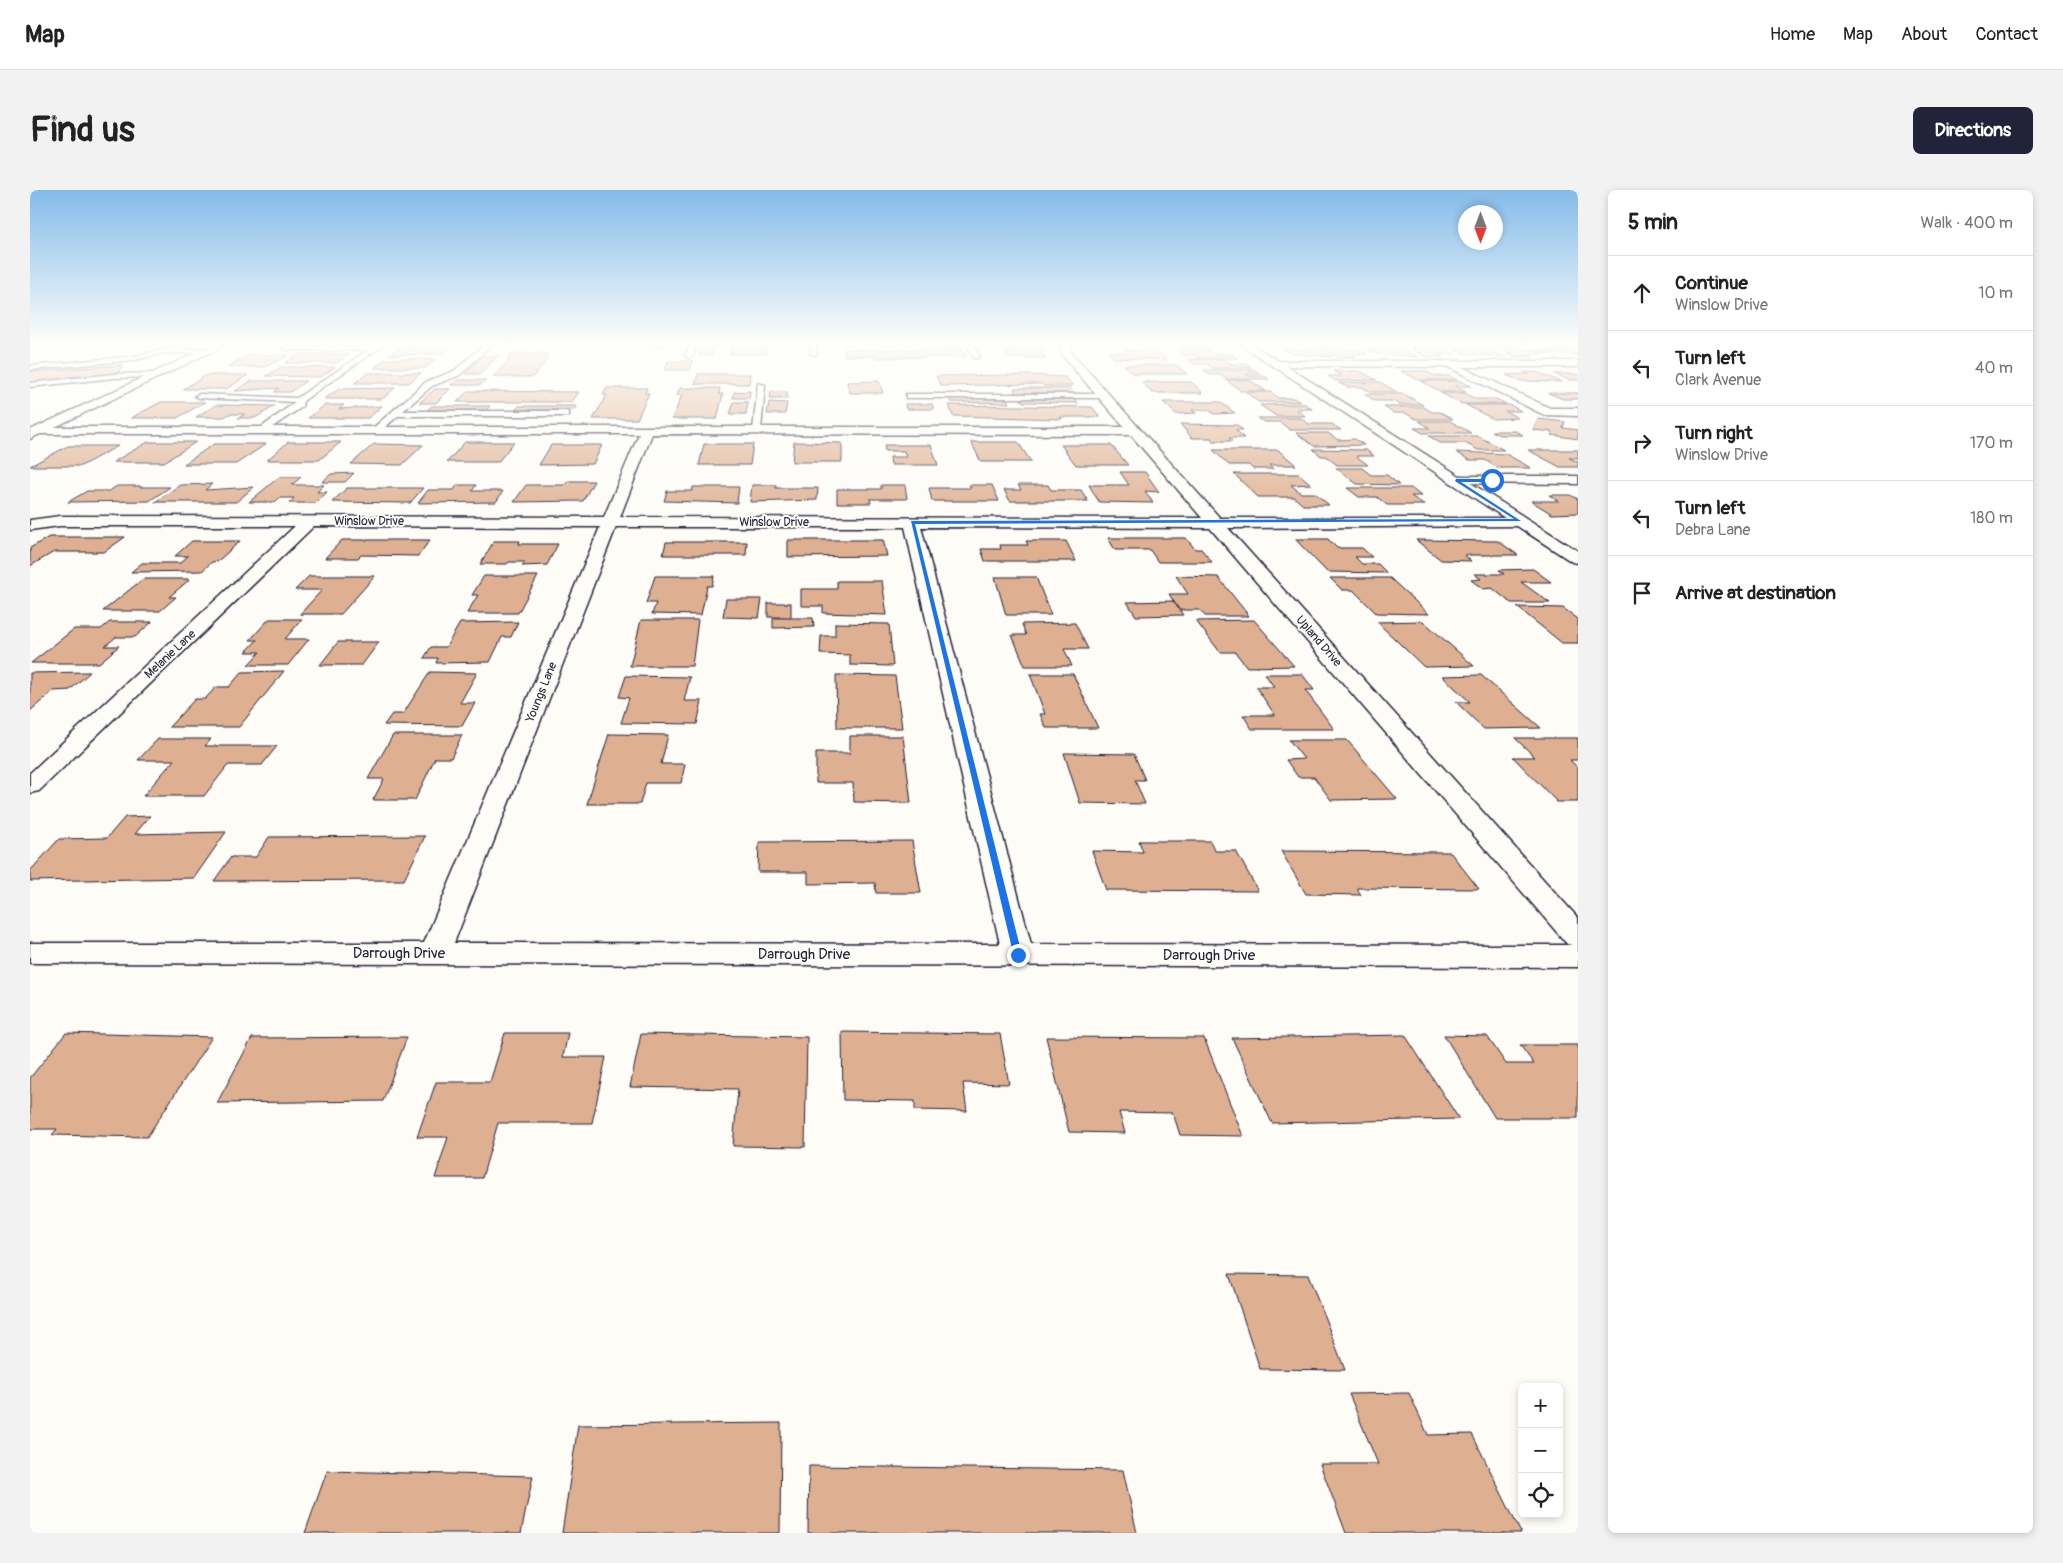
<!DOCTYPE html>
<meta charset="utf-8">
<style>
:root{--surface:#fff;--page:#f2f2f2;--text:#222;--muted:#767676;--line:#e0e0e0;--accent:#22223b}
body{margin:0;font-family:Pangolin,sans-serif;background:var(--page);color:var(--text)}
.controls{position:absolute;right:15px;bottom:15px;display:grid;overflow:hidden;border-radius:8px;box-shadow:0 2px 8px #0003}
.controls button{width:45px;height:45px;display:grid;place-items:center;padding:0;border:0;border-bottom:1px solid var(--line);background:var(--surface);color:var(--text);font:25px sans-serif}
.compass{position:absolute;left:1428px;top:15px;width:45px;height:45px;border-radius:50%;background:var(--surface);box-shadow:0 2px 8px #0003;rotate:180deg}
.stop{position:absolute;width:15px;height:15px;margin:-11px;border:4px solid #1a73e8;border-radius:50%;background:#fff}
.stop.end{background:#1a73e8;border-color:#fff;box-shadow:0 1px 5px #0008}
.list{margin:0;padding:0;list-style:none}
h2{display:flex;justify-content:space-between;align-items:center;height:65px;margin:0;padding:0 20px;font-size:21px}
h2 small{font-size:16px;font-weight:400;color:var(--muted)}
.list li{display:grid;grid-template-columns:32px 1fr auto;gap:15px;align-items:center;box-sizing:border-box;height:75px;padding:0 20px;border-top:1px solid var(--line)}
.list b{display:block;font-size:19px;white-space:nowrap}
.list p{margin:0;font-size:16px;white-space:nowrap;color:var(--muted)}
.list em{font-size:16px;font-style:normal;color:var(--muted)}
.icon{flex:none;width:28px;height:28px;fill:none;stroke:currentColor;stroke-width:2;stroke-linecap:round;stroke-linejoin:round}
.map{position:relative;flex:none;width:1548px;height:1343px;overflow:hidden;border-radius:8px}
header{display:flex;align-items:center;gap:30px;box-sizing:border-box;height:70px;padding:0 25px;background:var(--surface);border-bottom:1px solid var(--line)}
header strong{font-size:24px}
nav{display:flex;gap:28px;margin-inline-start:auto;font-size:18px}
.intro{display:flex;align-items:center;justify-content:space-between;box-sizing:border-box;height:120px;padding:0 30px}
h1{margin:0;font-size:35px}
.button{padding:12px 22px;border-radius:8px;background:var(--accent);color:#fff;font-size:18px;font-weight:700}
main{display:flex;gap:30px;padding:0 30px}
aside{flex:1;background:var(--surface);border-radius:8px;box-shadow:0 2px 8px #0003}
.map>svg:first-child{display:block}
.building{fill:#deaf90;stroke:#22223b}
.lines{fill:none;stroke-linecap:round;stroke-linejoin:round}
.lane-casing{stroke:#22223b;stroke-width:3}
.street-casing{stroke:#22223b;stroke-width:3}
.secondary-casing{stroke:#22223b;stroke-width:3}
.lane{fill:#fdfcf7;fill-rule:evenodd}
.street{fill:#fdfcf7;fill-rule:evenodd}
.secondary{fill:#fdfcf7;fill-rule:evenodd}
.route{fill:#1a73e8}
.labels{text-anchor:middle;stroke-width:4;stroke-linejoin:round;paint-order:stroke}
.far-street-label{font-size:12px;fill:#22223b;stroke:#fdfcf7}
.street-label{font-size:15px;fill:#22223b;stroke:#fdfcf7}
</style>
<header>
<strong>Map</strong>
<nav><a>Home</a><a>Map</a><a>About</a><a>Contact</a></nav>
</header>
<div class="intro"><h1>Find us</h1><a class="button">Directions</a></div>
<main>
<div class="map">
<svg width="1548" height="1343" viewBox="0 0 1548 1343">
<rect width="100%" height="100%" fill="#fdfcf7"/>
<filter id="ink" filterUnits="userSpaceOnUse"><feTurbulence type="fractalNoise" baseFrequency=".02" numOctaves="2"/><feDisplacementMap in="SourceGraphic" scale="10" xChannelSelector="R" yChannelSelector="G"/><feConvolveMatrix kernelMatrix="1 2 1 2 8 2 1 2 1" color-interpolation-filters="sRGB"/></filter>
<g filter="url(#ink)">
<!-- building -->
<g class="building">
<path d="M252 153H278L273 156H248Z"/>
<path d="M601 153H635L633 156H599Z"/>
<path d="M703 153H738L736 164H700Z"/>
<path d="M974 153H1009L1017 162H1011L1016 168H978L974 163H981Z"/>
<path d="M1146 153H1181L1183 154H1171L1176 159H1153Z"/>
<path d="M1465 155H1476L1484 159H1502L1515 164H1497L1504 167H1486L1477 163H1483Z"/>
<path d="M371 156H387L384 159 420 157 411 164 359 165Z"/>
<path d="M672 156H686L683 165H669Z"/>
<path d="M918 156H931L936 167H923Z"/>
<path d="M1307 156 1312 159H1327L1337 164H1321L1326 167H1308L1289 157Z"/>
<path d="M1380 157 1414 159 1425 164H1408L1414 167H1396L1381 159H1385Z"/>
<path d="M1434 157H1453L1476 167 1436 164 1424 159H1437Z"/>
<path d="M1525 157H1539L1548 161V166L1542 164H1518L1508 160H1531Z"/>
<path d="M814 159 918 160 921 167 845 168 844 166H815Z"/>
<path d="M1254 159H1288L1302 167 1262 164Z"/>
<path d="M1337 159H1372L1388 167 1347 164Z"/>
<path d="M1095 160H1126L1137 170 1084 168 1078 162H1097Z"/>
<path d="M1147 160H1177L1182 164H1202L1207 168H1167L1163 165H1152Z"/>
<path d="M482 163H518L514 167H519L503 187H463L481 168H478Z"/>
<path d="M270 164H320L306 173H255Z"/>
<path d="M219 165H259L235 177H197Z"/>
<path d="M453 166H468L450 184H435Z"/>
<path d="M355 169H406L396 178H344Z"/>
<path d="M1158 169H1195L1201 174H1217L1222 178H1182L1177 174H1164Z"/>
<path d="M638 171H663L660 180H635Z"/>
<path d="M92 175 89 182 80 184 37 187 34 191 0 194V182Z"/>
<path d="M1094 175H1146L1157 184H1103Z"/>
<path d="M251 177H305L290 187 236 186Z"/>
<path d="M1174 180H1225L1231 184H1216L1219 186H1235L1239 189H1196L1191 185H1180Z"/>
<path d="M1303 181H1329L1347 190 1306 191 1298 186H1312Z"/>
<path d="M1371 181H1395L1405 186H1419L1427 190H1388Z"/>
<path d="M1493 182H1506L1532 192 1490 191 1476 185 1500 184Z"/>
<path d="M338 183H391L379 193H324Z"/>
<path d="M668 184H720L719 194H665Z"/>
<path d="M1524 184H1548V190H1540Z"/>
<path d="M177 185H218L196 199H153Z"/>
<path d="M999 185 1035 187 1043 196H1014L1012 194 911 196 906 186Z"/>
<path d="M427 190H456L451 195H421Z"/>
<path d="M1196 190H1219L1236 201H1211Z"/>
<path d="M221 191H276L260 202H244L249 198 205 201Z"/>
<path d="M849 191 853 203H820L817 192Z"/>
<path d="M1391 191H1431L1441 196H1425L1436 202H1411Z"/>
<path d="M1112 192H1161L1173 203H1122Z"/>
<path d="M1350 192 1367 202H1341L1332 197H1317L1309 193Z"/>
<path d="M365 198 352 209H294L309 199Z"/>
<path d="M577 198H617L615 203H619L607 229H563L577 205H573Z"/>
<path d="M650 198H690L689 204H693L687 229H642L652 205H647Z"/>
<path d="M984 198H1039L1042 203H986Z"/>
<path d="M405 199H420L406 213H389Z"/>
<path d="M438 201 549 202 542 212H427Z"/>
<path d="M720 201 719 208H703L704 202Z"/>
<path d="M741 202H757V209H740Z"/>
<path d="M1216 202H1241L1248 208H1264L1270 212H1228Z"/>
<path d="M1411 203H1434L1446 209H1466L1476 214H1432Z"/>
<path d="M1518 203H1548V209H1533Z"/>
<path d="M1335 204H1374L1393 215H1370L1363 211H1345Z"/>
<path d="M919 208 977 209 979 213 921 212Z"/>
<path d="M990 209H1045L1048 213 993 212Z"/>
<path d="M131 212H175L147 228H101Z"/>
<path d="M704 212H718L716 224H700Z"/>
<path d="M739 212 757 213 755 224H737Z"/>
<path d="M1133 212H1190L1205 223 1184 224 1179 220H1162L1166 223 1146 224Z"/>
<path d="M875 214H902L904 219H876Z"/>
<path d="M1275 214 1282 219H1266L1275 226H1246L1230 215Z"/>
<path d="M186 215 245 216 225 228H208L215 224H199L194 227H166Z"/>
<path d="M295 215H314L309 219 352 216 338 228H278Z"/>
<path d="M919 215 1062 217 1070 227H1030L1032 229 923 226Z"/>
<path d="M1436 215H1480L1491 221H1475L1488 228 1463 229Z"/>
<path d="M402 216H460L456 220H397Z"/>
<path d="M489 216H547L544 220H485Z"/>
<path d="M1354 217H1394L1402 222H1410L1423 229H1386L1375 223H1363Z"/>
<path d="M1228 228H1271L1279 234H1302L1311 240H1260L1250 232H1234Z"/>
<path d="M1508 229 1535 232 1533 238 1548 240V249L1522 245 1523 242 1503 240Z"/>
<path d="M1389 231H1420L1441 243H1393L1384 238H1400Z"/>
<path d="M1150 234 1207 235 1213 240H1206L1214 248H1199L1202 251H1183L1181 248H1162Z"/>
<path d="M1462 241H1485L1493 245H1469Z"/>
<path d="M1266 243H1298L1308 250 1325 249 1334 255 1284 256Z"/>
<path d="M1399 246H1448L1474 260H1448L1435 253H1410Z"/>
<path d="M118 252H166L134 272H83Z"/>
<path d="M258 252H311L289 270H237Z"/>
<path d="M435 252H484L468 272H417Z"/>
<path d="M764 252 812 253V272H762Z"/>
<path d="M941 252H988L1001 272H951Z"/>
<path d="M184 254H236L206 274H154Z"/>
<path d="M344 254 393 255 372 275 321 274Z"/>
<path d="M674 254H723L720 275H669Z"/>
<path d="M521 255H572L563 274 509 275Z"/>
<path d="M854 255H901L908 275H861L860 267H876L874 261H855Z"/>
<path d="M1031 255H1081L1098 275H1046Z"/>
<path d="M38 256H88L51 276H0Z"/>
<path d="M1283 259 1336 260 1344 266H1326L1338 275H1307L1296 266H1291Z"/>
<path d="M1183 260H1248L1266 275H1239L1243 279H1223L1219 275H1199Z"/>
<path d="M1498 260H1548V268H1539L1548 272V277H1530Z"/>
<path d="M1426 262 1476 264 1501 278H1468L1455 270H1439Z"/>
<path d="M1306 278H1332L1341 285H1357L1369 295 1327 294Z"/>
<path d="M1090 282H1115L1129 302 1115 301 1123 313 1069 312 1059 295H1099Z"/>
<path d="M324 283 315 292H292L301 284Z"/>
<path d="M1204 284H1269L1281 294 1261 295 1271 303H1285L1299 315H1273L1264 307H1228Z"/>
<path d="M249 287H271L262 295H294L287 302H297L286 313H259L264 308H249L245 312H219Z"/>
<path d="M538 291H564L553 311 484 312 496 295H535Z"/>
<path d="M182 294 175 300 224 297 206 312H125L150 295Z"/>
<path d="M427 295H446L442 301H473L466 312 388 313 398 300H424Z"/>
<path d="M722 295H746V298H788L787 310 720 312Z"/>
<path d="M851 295H875L877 309H840L841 313H807V299H851Z"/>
<path d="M939 295H962L969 311H902L899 298H941Z"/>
<path d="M988 295H1018L1021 300H1051L1058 311H980L974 300H991Z"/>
<path d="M87 296H110L109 297H140L119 311 38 312 57 301H79Z"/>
<path d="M663 297H709L707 313 634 311 637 301H662Z"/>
<path d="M317 298H393L380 313 302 312Z"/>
<path d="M1317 298H1381L1391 306H1381L1394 315H1357L1347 307H1329Z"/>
<path d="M1519 305H1540L1548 309V323L1522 324 1501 311H1529Z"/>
<path d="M19 347H95L74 362H24L0 376V358Z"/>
<path d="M1078 348H1156L1165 359H1171L1182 372H1128L1120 360H1085Z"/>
<path d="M1265 349H1298L1307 358H1332L1342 367H1325L1332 374H1348L1357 383 1297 382Z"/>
<path d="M312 350H400L388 366 331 365 328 368H295Z"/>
<path d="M758 350H853L857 366 758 367Z"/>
<path d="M1386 350 1468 351 1488 365H1434L1441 371 1411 370Z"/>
<path d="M162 351H210L188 371 182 372 172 381 101 382 112 373H150L158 366H145Z"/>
<path d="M464 351H490L489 354H528L517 375 492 376 495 372H479L477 374H450Z"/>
<path d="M996 351H1036L1046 371H955L951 359H971L970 355H998Z"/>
<path d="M636 352H717L716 365H633Z"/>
<path d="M1503 379 1521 392H1491L1520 413H1481L1462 398 1453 399 1441 390 1451 389 1444 384H1474L1469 380Z"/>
<path d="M279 386H345L311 424H270L292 400H265Z"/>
<path d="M454 386H508L488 423H437L448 405H442Z"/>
<path d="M625 386H684L682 396H677L671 425 622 424 626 413H616Z"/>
<path d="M1146 386 1188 387 1219 426H1175L1170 420H1149L1139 404H1158Z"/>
<path d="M965 387H1006L1021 425H976Z"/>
<path d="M1300 388H1360L1399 424 1346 423 1323 400H1312Z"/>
<path d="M113 389H160L139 407H146L130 421H73Z"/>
<path d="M807 391H852L857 425 793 423V416H771V399H807Z"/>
<path d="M696 409H732L729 428 693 427Z"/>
<path d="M1143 411 1153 425 1106 426 1097 412Z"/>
<rect x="738" y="413" width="23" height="14"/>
<path d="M1487 417 1533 418 1548 429V453H1532Z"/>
<path d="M743 428H783L784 437 743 438Z"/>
<path d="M239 429H272L255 449H279L258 475H218L230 462H216L227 450H220Z"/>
<path d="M611 430H668L662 476H600Z"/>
<path d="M1224 430 1264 476 1217 477 1205 462H1190L1166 431Z"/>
<path d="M1393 431 1444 476 1394 477 1347 432Z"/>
<path d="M80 432H122L105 447H86L75 456H89L69 473H1L44 439H71Z"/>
<path d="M488 432 481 447H472L460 472 406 473 408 468H394L401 457H416L430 433Z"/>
<path d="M805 433 859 434 863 476 820 475V465L790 464 791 446H805Z"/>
<path d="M1045 433 1058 459H1034L1042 476H995L982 445H996L992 434Z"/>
<path d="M308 452H349L332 475H290Z"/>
<path d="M254 481 209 537H139L165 509H175L186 497H199L212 482Z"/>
<path d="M60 482 40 500 23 501 0 521V483Z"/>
<path d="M400 482 447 483 430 513H445L432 536 354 535 362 524H373Z"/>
<path d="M1000 484H1043L1068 538H1016L1010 524H1015Z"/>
<path d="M1235 484H1272L1284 500H1275L1304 539H1222L1213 525H1245L1226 497H1244Z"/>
<path d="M806 485 865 486 872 538H807Z"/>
<path d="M1451 485 1511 538 1454 539 1426 512H1440L1412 486Z"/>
<path d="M596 486 660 487 654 511H672L667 534 591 533 599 508 589 507Z"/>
<path d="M579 544 638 545 631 574H655L651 593H616L610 614H557Z"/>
<path d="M363 545H432L421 568H405L385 610H343L354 589H338Z"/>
<path d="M820 546H873L881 613 824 612 823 593H786V563H820Z"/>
<path d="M1485 548H1548V570H1540L1548 578V612H1527L1483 567H1505Z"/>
<path d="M128 549H181L175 556H247L232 575H198L174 606H113L144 570H108Z"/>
<path d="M1259 550H1317L1367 609 1301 610 1284 587H1268L1256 570 1274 569Z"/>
<path d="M1034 563 1104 564 1115 590H1105L1115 614 1050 613Z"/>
<path d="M120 626 105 644 196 642 164 688 0 691V681L29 649 77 648 95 627Z"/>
<path d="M395 646 374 690 184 691 201 667H226L239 647Z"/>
<path d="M882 651 891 703H846L845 693 778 694V682H728L729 652Z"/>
<path d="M1109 651H1180L1185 661H1206L1228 701 1076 700 1062 661 1113 662Z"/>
<path d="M1251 661 1420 662 1449 699 1327 698 1331 705 1276 704Z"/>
<path d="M812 842 970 844 979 894 933 893 937 921 885 920V911L813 910Z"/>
<path d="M36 843 182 847 117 947 22 945 27 939H0V888Z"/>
<path d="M475 843H538L533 867H576L562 933H468L452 988H405L418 947H387L406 892H460Z"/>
<path d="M611 844 777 847 775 957 703 956 708 899 600 897Z"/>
<path d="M1375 845 1429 929 1242 933 1202 848Z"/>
<path d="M1414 845 1457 846 1476 874H1504L1490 855H1548V928H1465Z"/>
<path d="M377 847 353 911 187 913 222 848Z"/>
<path d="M1016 847 1174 848 1213 946 1150 945 1143 923 1089 922 1095 943 1039 942Z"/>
<path d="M1199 1084 1278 1085 1315 1180 1230 1179Z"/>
<path d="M1379 1203 1398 1245 1442 1244 1491 1343H1316L1290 1274H1348L1319 1204Z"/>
<path d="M751 1233 750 1343H532L548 1235Z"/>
<path d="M779 1276 1093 1280 1107 1343H778Z"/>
<path d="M297 1281 503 1286 491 1343H275Z"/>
</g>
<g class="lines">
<!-- lane casing -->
<g class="lane-casing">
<g id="lane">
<path d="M348 153H356L273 211 272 217 235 242 228 240 265 212 169 208 165 206 169 204 267 208 338 160H255L252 158 253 157 344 156Z"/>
<path d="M456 153H463L430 185 402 196 373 221H536L539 222V226H368L349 242H343V238L396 192 424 181Z"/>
<path d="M661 153H667L663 166 659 168 655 166Z"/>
<path d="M780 153H786V165L781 164Z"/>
<path d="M936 153H942L950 167 948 168H944Z"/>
<path d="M135 159H177L180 161 177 163H135L105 170 0 180V176L105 166Z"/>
<path d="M127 183 131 185 130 187 84 188 0 197V193L84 184Z"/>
<path d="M728 193 735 195 731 240 727 243 723 240Z"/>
<path d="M876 204H1073L1077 206 1073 208H876Z"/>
</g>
</g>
<!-- street casing -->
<g class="street-casing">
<g id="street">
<path d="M1031 153H1041V162L1190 328H1495L1497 331 1495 334 1489 336 1198 338 1548 728V777L0 773V753H394L570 337 284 336 9 601 0 603V583L265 336H30L0 340V330L30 326 574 327 609 244H12L7 243 6 240 7 237H1094L1032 165ZM622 244 1101 245 1172 328 590 327ZM586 337H875L970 754 424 753ZM891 337 1180 338 1537 754 1542 755 1001 754Z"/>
<path d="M1248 171H1548V177H1432L1520 218H1548V226L1514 225 1418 177 1244 176 1243 174Z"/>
<path d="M1426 286H1548V294L1421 293 1419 290 1421 287Z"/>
</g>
</g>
<!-- secondary casing -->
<g class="secondary-casing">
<g id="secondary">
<path d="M187 153H200L0 249V240Z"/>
<path d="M1208 153H1220L1548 361V373L1542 372Z"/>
</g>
</g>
<!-- lane -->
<use href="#lane" class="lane"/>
<!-- street -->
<use href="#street" class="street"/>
<!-- secondary -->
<use href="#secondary" class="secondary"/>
</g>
</g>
<!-- sky -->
<linearGradient id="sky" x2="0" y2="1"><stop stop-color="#84bbea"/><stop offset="0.45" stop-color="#fefefb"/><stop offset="1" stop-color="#fefefb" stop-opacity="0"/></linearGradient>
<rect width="1548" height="341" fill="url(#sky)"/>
<!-- route -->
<path class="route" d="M1426 289H1463L1462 292H1431L1491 331 885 334 992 765 988 768 984 767 881 331 1484 329 1425 291Z"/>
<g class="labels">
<!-- far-street labels -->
<g class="far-street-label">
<text x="339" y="335">Winslow Drive</text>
<text x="744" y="336">Winslow Drive</text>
<text transform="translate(1289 451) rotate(49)" y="4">Upland Drive</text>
<text transform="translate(140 464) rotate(-43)" y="4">Melanie Lane</text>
<text transform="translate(511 502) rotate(-68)" y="4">Youngs Lane</text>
</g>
<!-- street labels -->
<g class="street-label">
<text x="369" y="768">Darrough Drive</text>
<text x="774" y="769">Darrough Drive</text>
<text x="1179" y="770">Darrough Drive</text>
</g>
</g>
</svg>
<div class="controls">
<button>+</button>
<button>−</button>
<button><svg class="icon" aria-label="locate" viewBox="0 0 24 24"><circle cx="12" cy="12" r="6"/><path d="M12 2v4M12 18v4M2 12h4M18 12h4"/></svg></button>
</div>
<svg class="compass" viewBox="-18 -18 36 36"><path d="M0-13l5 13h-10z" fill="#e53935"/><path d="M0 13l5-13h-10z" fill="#767676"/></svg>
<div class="stop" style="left:1462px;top:290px"></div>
<div class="stop end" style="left:988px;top:765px"></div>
</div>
<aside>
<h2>5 min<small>Walk · 400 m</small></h2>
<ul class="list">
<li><svg class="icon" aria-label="ahead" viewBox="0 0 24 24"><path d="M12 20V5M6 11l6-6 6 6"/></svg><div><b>Continue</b><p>Winslow Drive</p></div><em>10 m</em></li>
<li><svg class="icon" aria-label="left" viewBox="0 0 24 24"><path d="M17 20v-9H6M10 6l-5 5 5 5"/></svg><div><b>Turn left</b><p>Clark Avenue</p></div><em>40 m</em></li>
<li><svg class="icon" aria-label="right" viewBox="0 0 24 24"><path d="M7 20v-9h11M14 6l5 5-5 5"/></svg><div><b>Turn right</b><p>Winslow Drive</p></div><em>170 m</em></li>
<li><svg class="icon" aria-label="left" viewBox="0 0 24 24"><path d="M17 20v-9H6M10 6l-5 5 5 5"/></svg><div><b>Turn left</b><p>Debra Lane</p></div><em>180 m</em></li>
<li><svg class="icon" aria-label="arrive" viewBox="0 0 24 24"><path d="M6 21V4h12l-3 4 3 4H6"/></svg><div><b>Arrive at destination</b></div></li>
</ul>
</aside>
</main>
